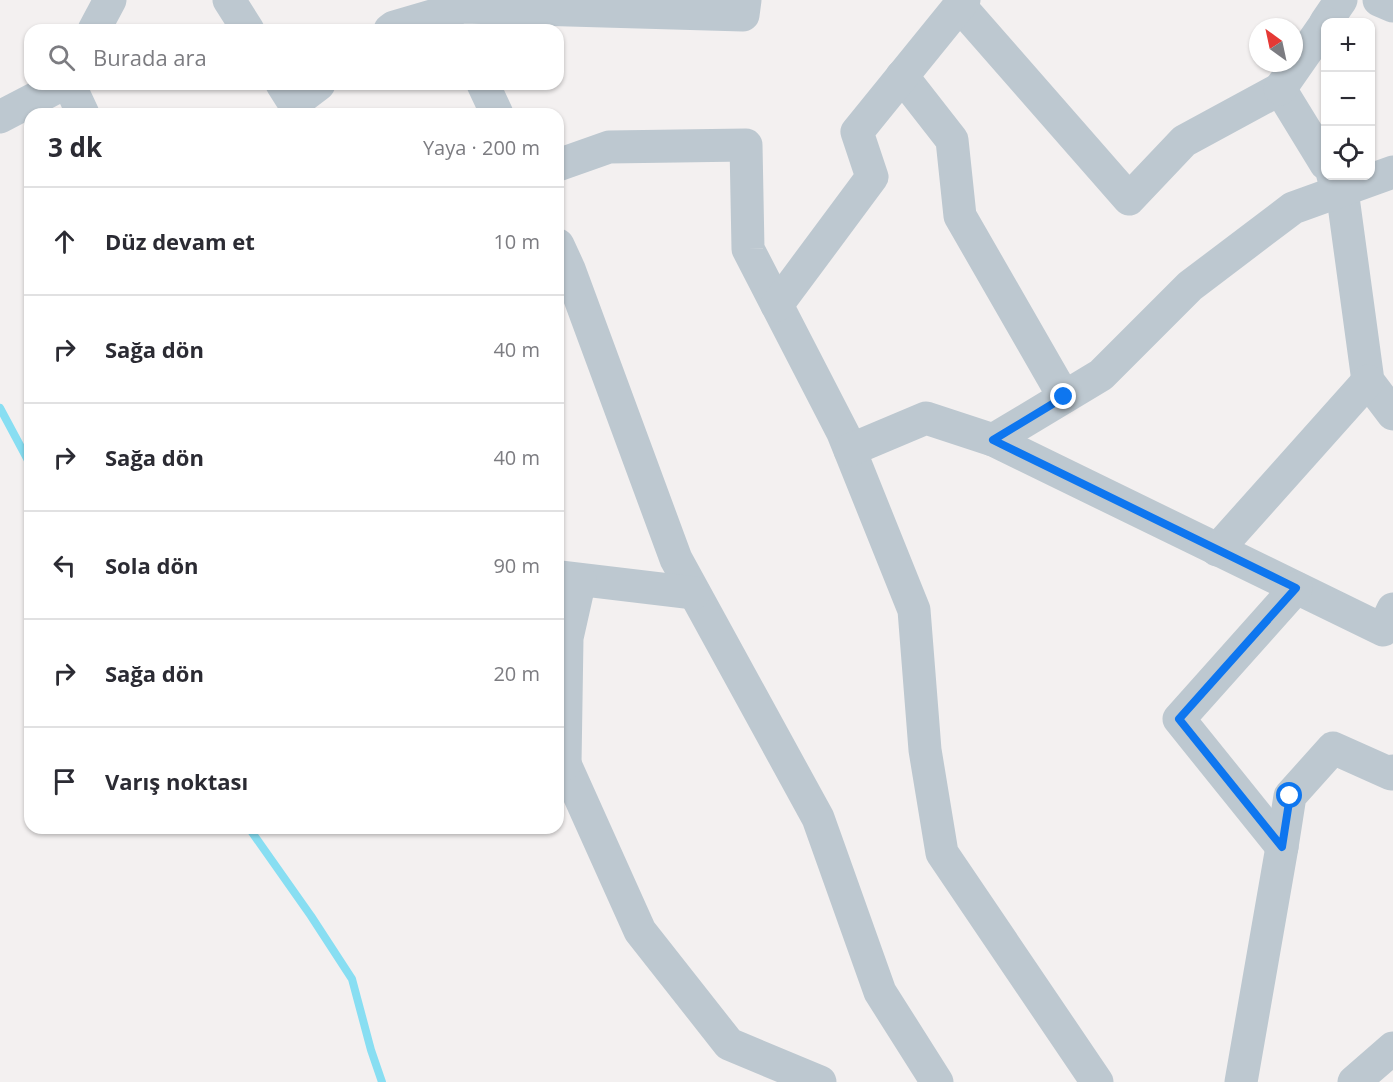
<!DOCTYPE html>
<html lang="tr">
<meta charset="utf-8">
<style>
:root{--surface:#fff;--page:#f2f2f3;--text:#2b2b33;--muted:#7c7c81;--line:#e1e1e2}
body{margin:0;font-family:"Open Sans",sans-serif;background:var(--page);color:var(--text)}
.controls{position:absolute;right:18px;top:18px;display:grid;overflow:hidden;border-radius:12px;box-shadow:0 2px 4px #0004}
.controls button{width:54px;height:54px;display:grid;place-items:center;padding:0;border:0;border-bottom:2px solid var(--line);background:var(--surface);color:var(--text);font:30px sans-serif}
.compass{position:absolute;left:1249px;top:18px;width:54px;height:54px;border-radius:50%;background:var(--surface);box-shadow:0 2px 4px #0004;rotate:327deg}
.stop{position:absolute;width:18px;height:18px;margin:-14px;border:4px solid #0e76ef;border-radius:50%;background:#fff}
.stop.end{background:#0e76ef;border-color:#fff;box-shadow:0 2px 6px #0008}
.list{margin:0;padding:0;list-style:none}
h2{display:flex;justify-content:space-between;align-items:center;height:78px;margin:0;padding:0 24px;font-size:26px}
h2 small{font-size:20px;font-weight:400;color:var(--muted)}
.list li{display:grid;grid-template-columns:39px 1fr auto;gap:18px;align-items:center;box-sizing:border-box;height:108px;padding:0 24px;border-top:2px solid var(--line)}
.list b{display:block;font-size:22px;white-space:nowrap}
.list em{font-size:20px;font-style:normal;color:var(--muted)}
.icon{flex:none;width:33px;height:33px;fill:none;stroke:currentColor;stroke-width:2;stroke-linecap:round;stroke-linejoin:round}
.map{position:relative;flex:none;width:1393px;height:1082px;overflow:hidden}
.search{position:absolute;background:var(--surface);box-shadow:0 2px 4px #0004;left:24px;top:24px;width:540px;height:66px;display:flex;align-items:center;gap:15px;box-sizing:border-box;padding:0 21px;border-radius:18px;color:var(--muted);font-size:22px}
.panel{position:absolute;background:var(--surface);box-shadow:0 2px 4px #0004;left:24px;top:108px;width:540px;height:726px;border-radius:18px}
.map>svg:first-child{display:block}
.lines{fill:none;stroke-linecap:round;stroke-linejoin:round}
.stream{stroke:#88def2;stroke-width:8}
.minor{stroke:#bdc8d0;stroke-width:33}
.route{stroke:#0e76ef;stroke-width:8}
</style>
<div class="map">
<svg width="1393" height="1082" viewBox="0 0 1393 1082">
<rect width="100%" height="100%" fill="#f3f0f0"/>
<g class="lines">
<!-- stream -->
<g class="stream">
<path d="M0 408 30 464"/>
<path d="M249 828 311 916 352 979 371 1050 382 1082"/>
</g>
<!-- minor -->
<g class="minor">
<path d="M229 0 248 30"/>
<path d="M1379 0 1393 6"/>
<path d="M959 5 1129 199 1184 141 1280 89 1326 164"/>
<path d="M1326 22 1341 0"/>
<path d="M94 30 110 0"/>
<path d="M390 30 394 27 463 7 743 15 745 0"/>
<path d="M902 76 952 140 960 216 1064 397"/>
<path d="M69 84 83 114"/>
<path d="M282 84 294 103 319 84"/>
<path d="M483 84 497 114"/>
<path d="M1280 89 1326 23"/>
<path d="M0 117 63 84"/>
<path d="M558 165 609 147 746 145 748 249 843 433 914 610 925 750 942 853 1097 1082"/>
<path d="M1333 176 1342 190 1368 381 1393 414"/>
<path d="M558 245 569 269 676 559 818 818 880 992 937 1082"/>
<path d="M777 305 872 177 857 132 964 0"/>
<path d="M993 440 1101 375 1190 286 1293 208 1393 172"/>
<path d="M850 450 926 418 993 440 1383 630 1393 609"/>
<path d="M1217 550 1368 381"/>
<path d="M560 577 694 593"/>
<path d="M565 764 640 931 729 1044 820 1082"/>
<path d="M558 766 565 764 567 638 580 580"/>
<path d="M1282 847 1179 719 1296 588"/>
<path d="M1241 1082 1282 847 1290 796 1333 748 1391 774 1393 771"/>
<path d="M1354 1082 1393 1048"/>
</g>
</g>
<g class="lines">
<!-- route -->
<path class="route" d="M1064 397 993 440 1296 588 1179 719 1282 847 1290 796"/>
</g>
</svg>
<div class="controls">
<button>+</button>
<button>−</button>
<button><svg class="icon" aria-label="locate" viewBox="0 0 24 24"><circle cx="12" cy="12" r="6"/><path d="M12 2v4M12 18v4M2 12h4M18 12h4"/></svg></button>
</div>
<svg class="compass" viewBox="-18 -18 36 36"><path d="M0-13l5 13h-10z" fill="#e53935"/><path d="M0 13l5-13h-10z" fill="#7c7c81"/></svg>
<div class="stop" style="left:1290px;top:796px"></div>
<div class="stop end" style="left:1064px;top:397px"></div>
<div class="search"><svg class="icon" aria-label="search" viewBox="0 0 24 24"><circle cx="10" cy="10" r="6"/><path d="M15 15l6 6"/></svg>Burada ara</div>
<section class="panel">
<h2>3 dk<small>Yaya · 200 m</small></h2>
<ul class="list">
<li><svg class="icon" aria-label="ahead" viewBox="0 0 24 24"><path d="M12 20V5M6 11l6-6 6 6"/></svg><div><b>Düz devam et</b></div><em>10 m</em></li>
<li><svg class="icon" aria-label="right" viewBox="0 0 24 24"><path d="M7 20v-9h11M14 6l5 5-5 5"/></svg><div><b>Sağa dön</b></div><em>40 m</em></li>
<li><svg class="icon" aria-label="right" viewBox="0 0 24 24"><path d="M7 20v-9h11M14 6l5 5-5 5"/></svg><div><b>Sağa dön</b></div><em>40 m</em></li>
<li><svg class="icon" aria-label="left" viewBox="0 0 24 24"><path d="M17 20v-9H6M10 6l-5 5 5 5"/></svg><div><b>Sola dön</b></div><em>90 m</em></li>
<li><svg class="icon" aria-label="right" viewBox="0 0 24 24"><path d="M7 20v-9h11M14 6l5 5-5 5"/></svg><div><b>Sağa dön</b></div><em>20 m</em></li>
<li><svg class="icon" aria-label="arrive" viewBox="0 0 24 24"><path d="M6 21V4h12l-3 4 3 4H6"/></svg><div><b>Varış noktası</b></div></li>
</ul>
</section>
</div>
